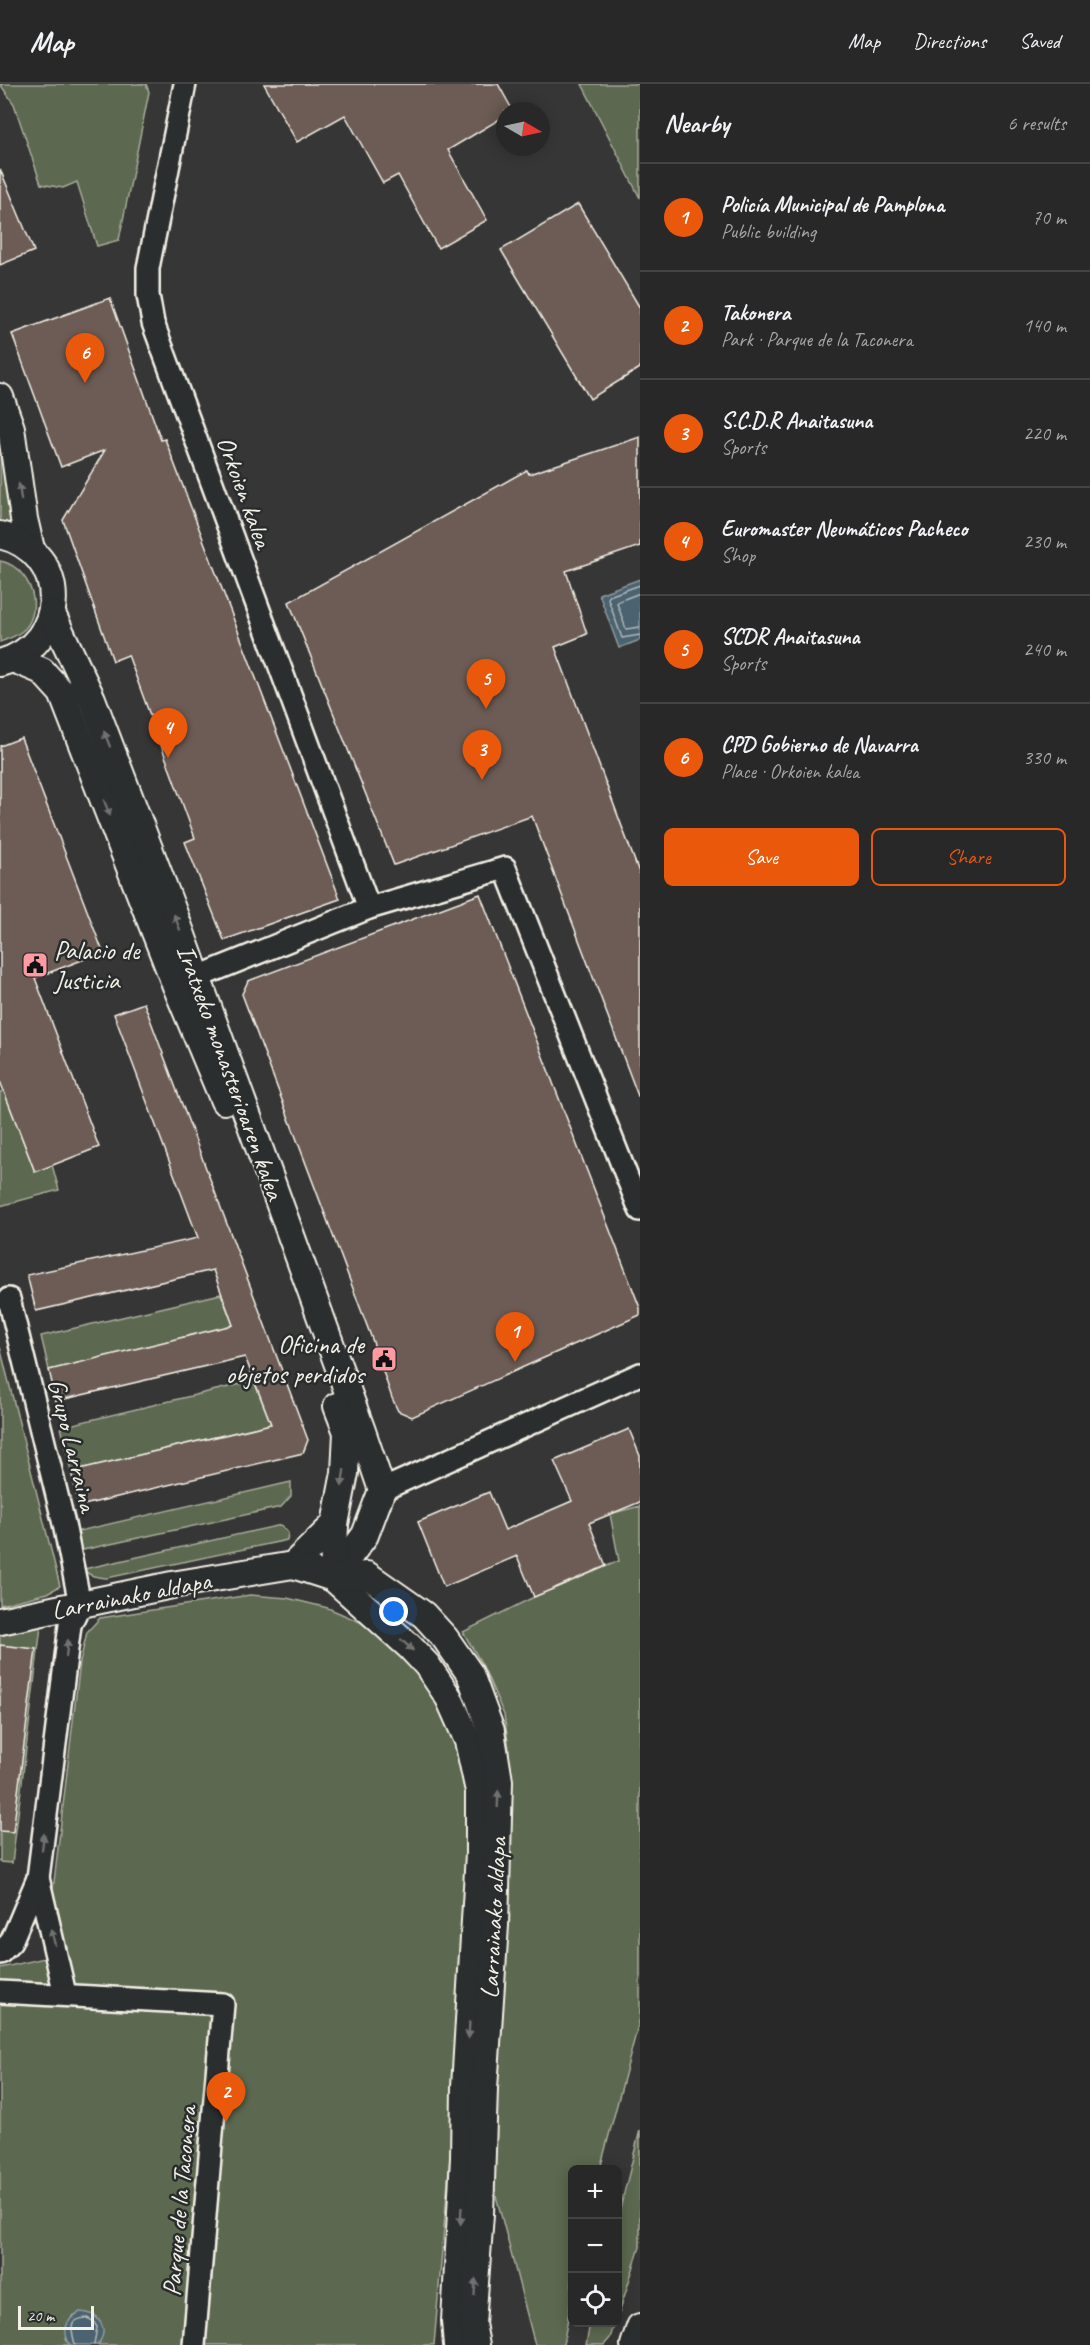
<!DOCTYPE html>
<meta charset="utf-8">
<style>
:root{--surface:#292828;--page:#313030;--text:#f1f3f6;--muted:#a5a6a8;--line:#454445;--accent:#ea580c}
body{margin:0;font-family:Caveat,sans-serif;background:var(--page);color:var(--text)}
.controls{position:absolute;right:18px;bottom:18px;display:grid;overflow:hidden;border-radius:9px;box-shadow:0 3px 15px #0003}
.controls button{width:54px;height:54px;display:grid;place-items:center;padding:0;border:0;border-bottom:2px solid var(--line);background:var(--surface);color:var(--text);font:30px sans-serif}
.compass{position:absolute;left:496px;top:18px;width:54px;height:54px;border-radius:50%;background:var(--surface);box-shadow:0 3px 15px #0003;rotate:99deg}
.scale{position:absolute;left:18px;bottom:15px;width:76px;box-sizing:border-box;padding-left:6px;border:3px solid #f4f1e8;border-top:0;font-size:16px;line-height:21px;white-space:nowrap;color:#f4f1e8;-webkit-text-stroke:4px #2a2d2e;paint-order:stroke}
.you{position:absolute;left:394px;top:1528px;width:21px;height:21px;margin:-15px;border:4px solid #fff;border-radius:50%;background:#1a73e8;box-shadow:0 0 0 9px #1a73e833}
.badge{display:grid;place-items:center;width:39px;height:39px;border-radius:50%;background:var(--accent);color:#fff;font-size:20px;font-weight:700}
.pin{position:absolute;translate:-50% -50px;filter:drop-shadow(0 2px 3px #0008)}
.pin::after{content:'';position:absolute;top:32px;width:21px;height:18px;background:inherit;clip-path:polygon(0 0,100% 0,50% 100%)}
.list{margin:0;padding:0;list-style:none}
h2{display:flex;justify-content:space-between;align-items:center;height:78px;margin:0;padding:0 24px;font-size:26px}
h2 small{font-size:20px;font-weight:400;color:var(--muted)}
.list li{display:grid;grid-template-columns:39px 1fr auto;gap:18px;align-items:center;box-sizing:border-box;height:108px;padding:0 24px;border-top:2px solid var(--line)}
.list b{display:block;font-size:22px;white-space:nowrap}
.list p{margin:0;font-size:20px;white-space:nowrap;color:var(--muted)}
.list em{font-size:20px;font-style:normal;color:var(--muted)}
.actions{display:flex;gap:12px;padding:18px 24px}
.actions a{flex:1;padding:14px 0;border:2px solid var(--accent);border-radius:9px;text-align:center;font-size:21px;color:var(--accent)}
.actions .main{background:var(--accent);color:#fff}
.icon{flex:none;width:33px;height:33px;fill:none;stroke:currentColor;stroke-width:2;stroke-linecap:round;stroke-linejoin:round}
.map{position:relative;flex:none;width:640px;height:2261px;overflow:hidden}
header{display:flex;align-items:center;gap:36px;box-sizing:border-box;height:84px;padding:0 30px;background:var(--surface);border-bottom:2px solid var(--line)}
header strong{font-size:28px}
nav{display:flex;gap:33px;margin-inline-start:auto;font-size:21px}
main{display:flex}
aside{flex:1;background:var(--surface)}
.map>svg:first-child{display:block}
.green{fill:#5c684f;stroke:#a8ac9c;stroke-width:1.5}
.water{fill:#4c626f;stroke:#8f9b9f;stroke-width:1.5}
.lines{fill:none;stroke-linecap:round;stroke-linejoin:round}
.shore{stroke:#b1b8b8;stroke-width:1.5}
.building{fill:#6c5c54;stroke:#f4f1e8;stroke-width:1.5}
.minor-casing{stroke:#f4f1e8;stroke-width:26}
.tertiary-casing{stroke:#f4f1e8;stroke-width:30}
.minor{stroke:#2a2d2e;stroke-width:21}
.tertiary{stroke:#2a2d2e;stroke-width:26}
.oneway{fill:#71726f}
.labels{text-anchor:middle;stroke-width:5;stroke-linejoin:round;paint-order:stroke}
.street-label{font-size:26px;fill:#f4f1e8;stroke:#2a2d2e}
.poi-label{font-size:26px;fill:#f4f1e8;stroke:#2a2d2e;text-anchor:start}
</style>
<header>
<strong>Map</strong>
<nav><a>Map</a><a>Directions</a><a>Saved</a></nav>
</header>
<main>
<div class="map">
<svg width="640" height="2261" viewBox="0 0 640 2261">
<rect width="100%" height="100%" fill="#373636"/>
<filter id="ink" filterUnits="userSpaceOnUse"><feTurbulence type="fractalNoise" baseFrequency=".0167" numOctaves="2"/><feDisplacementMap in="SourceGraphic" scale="12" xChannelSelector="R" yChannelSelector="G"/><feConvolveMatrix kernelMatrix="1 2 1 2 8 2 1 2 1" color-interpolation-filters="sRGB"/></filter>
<g filter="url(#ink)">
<!-- green -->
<g class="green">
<path d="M0 0H146L149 8 119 156 97 162 77 98 63 104 41 100 14 20Z"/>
<path d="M582 0H640V114Z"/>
<path d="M0 337 8 415 15 439 0 438Z"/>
<path d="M0 477C25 481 41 514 30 537 25 549 11 554 0 558Z"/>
<path d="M4 1007 35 1088 52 1081 59 1106 0 1122V1008Z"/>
<path d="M221 1210 233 1241 49 1286 41 1252Z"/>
<path d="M0 1263 60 1502 48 1509 0 1521Z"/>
<path d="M254 1297 271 1340 71 1387 61 1343Z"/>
<path d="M291 1398V1412L281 1423 78 1467 77 1458 79 1447Z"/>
<path d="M640 1422V1934L600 2085 572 2086V2212L563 2261H535L493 2100 509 1664 504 1631 483 1582 463 1548 534 1513 619 1477 610 1430Z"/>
<path d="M281 1441 288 1449 287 1456 107 1494C98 1493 89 1493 84 1485Z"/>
<path d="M250 1511 287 1514 328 1524 376 1545 412 1574 462 1655 474 1726 466 1885 434 2261H97L100 2258 97 2233C88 2228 82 2227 72 2232L66 2255 70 2261H0V1884L45 1874 80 1578 87 1548 100 1534Z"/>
<path d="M41 1542 12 1779 0 1778V1552Z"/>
<path d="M640 2046V2163L618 2232V2133Z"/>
<path d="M590 2239H615L610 2254 604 2261H586Z"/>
</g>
<!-- water -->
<g class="water">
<path d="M640 495V556L619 564 599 510Z"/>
<path d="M80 2228C98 2228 111 2245 97 2261H70C62 2247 65 2236 80 2228Z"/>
</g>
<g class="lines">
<!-- shore -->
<g class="shore">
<path d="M640 501 609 512 608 515 622 554 640 551"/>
<path d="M640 509 619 517 617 519 626 545 640 543"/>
<path d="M75 2261C73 2249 65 2235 87 2234L93 2237 97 2243 94 2261"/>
</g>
</g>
<!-- building -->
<g class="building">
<path d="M264 0H498L513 27H505V32L448 66 487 136 438 164 398 91 383 99 345 31 297 58Z"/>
<path d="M0 85 34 167 0 181Z"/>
<path d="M578 120 640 224V284L590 315 501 166Z"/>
<path d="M110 214 161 356 165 355 340 815 224 856 185 758 195 754 128 571 113 577 63 436 105 366 61 383 12 250Z"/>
<path d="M640 353V462L566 487 587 550 555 563 640 791V1011L638 1012 532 732 394 781 289 518 527 386 529 390Z"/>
<path d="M21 654 103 868 35 894 99 1063 35 1088 0 997V662Z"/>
<path d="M480 810 640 1224V1231L412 1333 398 1327 392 1314 372 1255 242 910 248 897Z"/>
<path d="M144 919 308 1356 303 1369 79 1422 71 1387 271 1340 245 1273 56 1317 49 1286 233 1241 213 1186 36 1227 27 1191 198 1154 114 930Z"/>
<path d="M629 1345 640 1372V1418L589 1439 606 1482 534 1513 517 1472 444 1503 418 1438 489 1408 505 1446 572 1417 554 1377Z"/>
<path d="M0 1561 36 1565 13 1748 0 1747Z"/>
</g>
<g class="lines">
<!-- minor casing -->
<g class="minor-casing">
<g id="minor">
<path d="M185 0 148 184V211L153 239 369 824"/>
<path d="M183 899 369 824 505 784 640 1126"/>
<path d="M382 1406 640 1290"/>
<path d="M38 1794 65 1910"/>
<path d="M0 1869 11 1858 38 1794 70 1541 80 1520 64 1440 9 1215"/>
<path d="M0 1908 223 1920 194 2261"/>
</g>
</g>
<!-- tertiary casing -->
<g class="tertiary-casing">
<g id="tertiary">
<path d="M0 313 11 344 24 435 31 465"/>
<path d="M0 451C71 468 70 560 0 579"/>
<path d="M52 530 92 615 179 843 362 1347 382 1406 365 1451 333 1494"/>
<path d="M13 575 42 587 62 609 176 902 224 1017"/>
<path d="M293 1481 335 1440"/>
<path d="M333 1494 335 1440 345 1389 347 1348 337 1322"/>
<path d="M333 1494 410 1563 427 1581 449 1614 468 1657 479 1707V1770L465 2003 464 2074 455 2237 457 2261"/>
<path d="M0 1537 172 1501 293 1481 333 1494 367 1491 424 1531 445 1554 470 1590 491 1647 499 1697 495 1841 484 2004 480 2130 472 2240 476 2261"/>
<path d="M634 2261 640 2243"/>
</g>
</g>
<!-- minor -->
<use href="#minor" class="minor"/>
<!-- tertiary -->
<use href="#tertiary" class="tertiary"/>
</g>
<!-- one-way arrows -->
<defs><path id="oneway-solid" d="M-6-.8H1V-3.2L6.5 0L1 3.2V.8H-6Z" transform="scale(1.5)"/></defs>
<g class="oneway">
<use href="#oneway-solid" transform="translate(20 408) rotate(-98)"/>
<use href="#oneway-solid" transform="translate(107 655) rotate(-111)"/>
<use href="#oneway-solid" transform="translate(107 724) rotate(69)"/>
<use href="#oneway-solid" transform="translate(177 838) rotate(-111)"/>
<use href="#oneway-solid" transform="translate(343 1394) rotate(98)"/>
<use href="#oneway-solid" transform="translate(407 1561) rotate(42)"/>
<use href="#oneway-solid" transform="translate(67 1564) rotate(-83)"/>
<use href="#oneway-solid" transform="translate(498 1715) rotate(-88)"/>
<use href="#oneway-solid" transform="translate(43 1758) rotate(-83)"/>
<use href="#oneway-solid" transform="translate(53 1853) rotate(-104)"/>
<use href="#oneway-solid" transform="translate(469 1946) rotate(93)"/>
<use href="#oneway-solid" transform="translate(461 2132) rotate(93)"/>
<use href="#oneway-solid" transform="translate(475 2203) rotate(-86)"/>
</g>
</g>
<!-- icons -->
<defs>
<g id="civic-square" transform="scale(1.35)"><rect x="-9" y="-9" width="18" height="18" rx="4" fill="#ff9aa2" stroke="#2a2d2e"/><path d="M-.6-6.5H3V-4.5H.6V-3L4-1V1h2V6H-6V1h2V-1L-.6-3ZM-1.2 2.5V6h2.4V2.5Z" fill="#111"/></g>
</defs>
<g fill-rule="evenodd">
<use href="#civic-square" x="35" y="881"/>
<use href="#civic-square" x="384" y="1275"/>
</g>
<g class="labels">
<!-- street labels -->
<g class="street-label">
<text transform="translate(245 408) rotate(70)" y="9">Orkoien kalea</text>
<text transform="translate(231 988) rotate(70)" y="9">Iratxeko monasterioaren kalea</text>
<text transform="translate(73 1361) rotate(76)" y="9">Grupo Larraina</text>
<text transform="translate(131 1511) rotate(-11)" y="9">Larrainako aldapa</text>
<text transform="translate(493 1834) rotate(-87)" y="9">Larrainako aldapa</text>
<text transform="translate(179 2117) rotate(-85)" y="9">Parque de la Taconera</text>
</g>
<!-- poi labels -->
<g class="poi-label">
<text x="54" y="875">Palacio de<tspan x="54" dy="30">Justicia</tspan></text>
<text x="364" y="1269" text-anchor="end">Oficina de<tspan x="364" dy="30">objetos perdidos</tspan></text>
</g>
</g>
</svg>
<div class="controls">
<button>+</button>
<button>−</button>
<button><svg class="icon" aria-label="locate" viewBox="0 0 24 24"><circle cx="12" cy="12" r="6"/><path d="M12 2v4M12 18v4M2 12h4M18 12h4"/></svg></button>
</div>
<svg class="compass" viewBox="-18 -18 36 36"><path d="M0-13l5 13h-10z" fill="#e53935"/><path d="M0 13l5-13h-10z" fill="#a5a6a8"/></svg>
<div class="scale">20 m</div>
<div class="you"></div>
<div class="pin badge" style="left:515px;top:1278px">1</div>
<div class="pin badge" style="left:226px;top:2038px">2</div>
<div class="pin badge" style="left:482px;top:696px">3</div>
<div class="pin badge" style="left:168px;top:674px">4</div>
<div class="pin badge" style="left:486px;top:625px">5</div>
<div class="pin badge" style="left:85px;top:299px">6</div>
</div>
<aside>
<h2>Nearby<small>6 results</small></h2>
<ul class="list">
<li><span class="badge">1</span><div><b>Policía Municipal de Pamplona</b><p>Public building</p></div><em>70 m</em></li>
<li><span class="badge">2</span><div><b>Takonera</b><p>Park · Parque de la Taconera</p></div><em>140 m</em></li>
<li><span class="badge">3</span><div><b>S.C.D.R Anaitasuna</b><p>Sports</p></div><em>220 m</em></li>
<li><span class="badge">4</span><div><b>Euromaster Neumáticos Pacheco</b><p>Shop</p></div><em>230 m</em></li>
<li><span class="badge">5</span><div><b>SCDR Anaitasuna</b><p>Sports</p></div><em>240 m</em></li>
<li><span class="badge">6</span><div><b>CPD Gobierno de Navarra</b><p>Place · Orkoien kalea</p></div><em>330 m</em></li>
</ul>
<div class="actions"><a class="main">Save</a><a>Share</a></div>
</aside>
</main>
